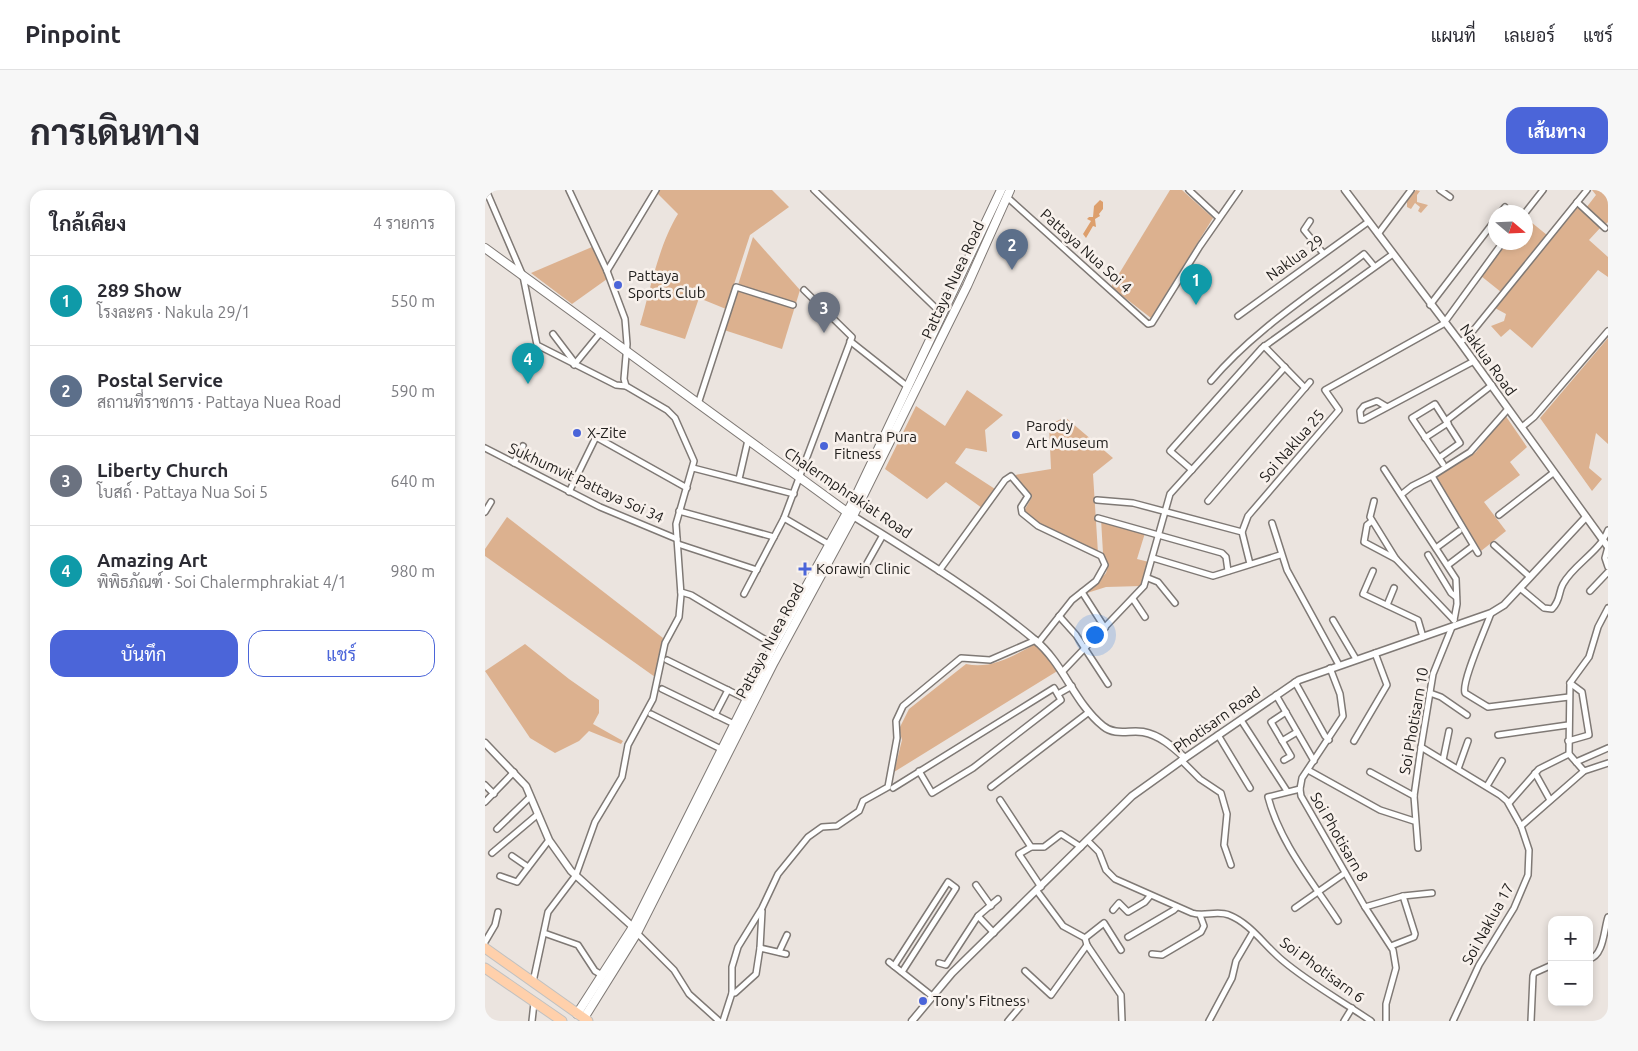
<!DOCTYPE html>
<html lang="th">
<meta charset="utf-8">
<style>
:root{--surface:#fff;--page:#f7f7f7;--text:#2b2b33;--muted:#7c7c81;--line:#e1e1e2;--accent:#4b65d9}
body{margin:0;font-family:Ubuntu,Sarabun,sans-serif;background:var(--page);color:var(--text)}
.controls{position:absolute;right:15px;bottom:15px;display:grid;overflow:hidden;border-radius:10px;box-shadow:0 2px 8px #0003}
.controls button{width:45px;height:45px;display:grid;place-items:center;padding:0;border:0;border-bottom:1px solid var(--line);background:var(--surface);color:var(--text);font:25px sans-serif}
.compass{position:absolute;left:1003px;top:15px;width:45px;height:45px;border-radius:50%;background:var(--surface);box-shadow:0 2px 8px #0003;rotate:109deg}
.you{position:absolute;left:609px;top:444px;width:18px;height:18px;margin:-12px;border:4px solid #fff;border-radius:50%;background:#1a73e8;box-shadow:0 0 0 8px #1a73e833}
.badge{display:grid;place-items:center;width:32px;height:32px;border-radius:50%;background:var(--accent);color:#fff;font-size:16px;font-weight:700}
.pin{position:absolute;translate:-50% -41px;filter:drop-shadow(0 1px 2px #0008)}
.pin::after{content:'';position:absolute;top:26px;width:18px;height:15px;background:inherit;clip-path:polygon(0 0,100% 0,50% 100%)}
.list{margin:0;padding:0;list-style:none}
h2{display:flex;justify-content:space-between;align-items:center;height:65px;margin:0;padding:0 20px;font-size:21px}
h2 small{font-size:16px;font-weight:400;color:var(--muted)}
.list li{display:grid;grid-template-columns:32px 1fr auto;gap:15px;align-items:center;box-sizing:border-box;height:90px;padding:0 20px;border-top:1px solid var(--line)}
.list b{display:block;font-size:19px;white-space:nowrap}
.list p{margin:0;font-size:16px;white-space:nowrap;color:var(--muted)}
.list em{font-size:16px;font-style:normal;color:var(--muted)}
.actions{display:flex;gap:10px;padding:15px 20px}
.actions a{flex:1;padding:11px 0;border:1px solid var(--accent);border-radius:15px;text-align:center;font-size:18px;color:var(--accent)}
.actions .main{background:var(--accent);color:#fff}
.map{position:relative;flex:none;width:1123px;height:831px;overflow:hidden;border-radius:15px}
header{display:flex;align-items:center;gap:30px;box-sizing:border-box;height:70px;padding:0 25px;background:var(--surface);border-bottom:1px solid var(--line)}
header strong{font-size:24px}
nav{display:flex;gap:28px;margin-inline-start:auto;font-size:18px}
.intro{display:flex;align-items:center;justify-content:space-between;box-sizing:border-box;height:120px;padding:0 30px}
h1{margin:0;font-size:35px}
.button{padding:12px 22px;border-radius:15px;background:var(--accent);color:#fff;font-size:18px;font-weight:700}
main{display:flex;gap:30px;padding:0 30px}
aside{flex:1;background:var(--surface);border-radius:15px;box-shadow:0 2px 8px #0003}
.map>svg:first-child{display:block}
.green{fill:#dcb18f}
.water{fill:#dd9f6c}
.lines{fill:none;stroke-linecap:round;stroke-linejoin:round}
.minor-casing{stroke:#7f7975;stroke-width:8}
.tertiary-casing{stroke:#7f7975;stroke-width:9}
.secondary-casing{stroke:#7f7975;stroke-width:10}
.trunk-casing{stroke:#c1c1c0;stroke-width:11}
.minor{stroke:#fff;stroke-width:5}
.tertiary{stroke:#fff;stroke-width:6}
.secondary{stroke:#fff;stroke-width:8}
.trunk{stroke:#ffd0ab;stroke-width:9}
.poi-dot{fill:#4b65d9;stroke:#f8f1ec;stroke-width:2}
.labels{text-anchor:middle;stroke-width:5;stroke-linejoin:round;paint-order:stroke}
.street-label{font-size:15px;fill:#22201e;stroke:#f8f1ec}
.poi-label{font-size:15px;fill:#22201e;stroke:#f8f1ec;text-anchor:start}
</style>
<header>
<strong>Pinpoint</strong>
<nav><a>แผนที่</a><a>เลเยอร์</a><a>แชร์</a></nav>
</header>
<div class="intro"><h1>การเดินทาง</h1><a class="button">เส้นทาง</a></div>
<main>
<aside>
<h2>ใกล้เคียง<small>4 รายการ</small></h2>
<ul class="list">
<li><span class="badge" style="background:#0f9aa8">1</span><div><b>289 Show</b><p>โรงละคร · Nakula 29/1</p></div><em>550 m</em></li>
<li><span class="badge" style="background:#5c6f8a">2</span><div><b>Postal Service</b><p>สถานที่ราชการ · Pattaya Nuea Road</p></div><em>590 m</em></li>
<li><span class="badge" style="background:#6b7280">3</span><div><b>Liberty Church</b><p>โบสถ์ · Pattaya Nua Soi 5</p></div><em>640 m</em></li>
<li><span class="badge" style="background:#0f9aa8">4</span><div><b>Amazing Art</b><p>พิพิธภัณฑ์ · Soi Chalermphrakiat 4/1</p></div><em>980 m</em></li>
</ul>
<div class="actions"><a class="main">บันทึก</a><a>แชร์</a></div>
</aside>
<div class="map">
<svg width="1123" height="831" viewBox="0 0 1123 831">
<rect width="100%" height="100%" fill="#ebe4df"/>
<!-- green -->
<g class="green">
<path d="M174 0H287L304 17 265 45 241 119 214 108 200 149 155 135C165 101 174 54 193 24L172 3Z"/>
<path d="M685 0H697L728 28 666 128 626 97Z"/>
<path d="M931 0 935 1 932 5V12L943 15 936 23 933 21 935 17 930 13 926 19 922 17V11Z"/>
<path d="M1107 0H1123V32L1119 36 1101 18 1111 5Z"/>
<path d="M1094 16 1116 37 1104 50 1123 67V87L1113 80 1047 158 1025 139 1016 147 1006 136 1019 131 1021 124 1010 118Z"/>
<path d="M1041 28 1062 45 1016 102 996 86 1022 53 1040 52Z"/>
<path d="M268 47 315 100 297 159 239 140Z"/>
<path d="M107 57 122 89 87 114 46 83Z"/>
<path d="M1123 148V254L1111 243 1104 278 1117 289 1107 301 1055 228Z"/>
<path d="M482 200 518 225 500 240 502 262 481 258 470 273 510 299 497 318 461 292 442 309 400 279 431 216 460 236Z"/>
<path d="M1020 225 1042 257 1025 272 1035 285 999 312 1021 341 996 361 951 287 991 262Z"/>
<path d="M580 227 628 268 608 284 613 363 555 334 539 321 547 307 530 285 566 279 564 235Z"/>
<path d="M22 327 178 448 170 487 0 366V359Z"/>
<path d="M616 329 660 343 652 369 664 372 657 396 621 397 602 403 621 383 623 376 618 363Z"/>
<path d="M40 454 84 489 114 510V523L108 534 138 551 136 554 104 541 94 551 70 563 45 548 0 481Z"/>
<path d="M551 454 574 480 409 582 417 550 414 539 424 519 481 474C506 480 529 465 551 454Z"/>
</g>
<!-- water -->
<path class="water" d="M615 10 618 12V19L614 24 615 26 610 29 611 37 608 36 601 48 598 44 606 31 602 29 604 27H608L609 16Z"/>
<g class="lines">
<!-- minor casing -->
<g class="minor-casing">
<g id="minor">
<path d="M1 0 38 86 52 155 131 195 141 196"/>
<path d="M329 0 458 125"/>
<path d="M704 0 734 28"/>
<path d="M955 0 965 7"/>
<path d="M522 7 663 134 667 133 715 56 754 0"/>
<path d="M1092 12 1120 38"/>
<path d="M1016 22 1020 17"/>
<path d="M1040 23 1058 0"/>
<path d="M825 31 819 40 838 63"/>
<path d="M893 44 926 0"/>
<path d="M122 81 171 0"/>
<path d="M945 115 1011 29"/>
<path d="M753 126 883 32"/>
<path d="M959 133 1018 52"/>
<path d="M68 144 90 173"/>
<path d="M365 151 423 197"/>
<path d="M975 152 983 147 1102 0"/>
<path d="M779 156 820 198"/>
<path d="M89 175 116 142"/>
<path d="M726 191C769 140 827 104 879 64L889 76"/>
<path d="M213 214 251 97 308 115"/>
<path d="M902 217 892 211 879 216 875 221 876 230H878L989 171"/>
<path d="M962 230 1007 195"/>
<path d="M1037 237 1049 227 1123 141"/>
<path d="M940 248 963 233"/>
<path d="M0 258 115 317 192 349"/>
<path d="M954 268 975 253 950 214 927 228 958 274"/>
<path d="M29 273 38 256"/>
<path d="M208 278 309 304"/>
<path d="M899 279 971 389 972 414 969 430"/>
<path d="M707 280 685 261 777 158 908 64"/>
<path d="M254 289 263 250"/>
<path d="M84 302 111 247 202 298"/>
<path d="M917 304 927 296 947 286"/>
<path d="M612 310 648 313 757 342 765 374"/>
<path d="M723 311 825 192"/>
<path d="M889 311 885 327 911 369 969 430"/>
<path d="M194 321 289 347"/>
<path d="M0 322 6 312"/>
<path d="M1014 325 1068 283"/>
<path d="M299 328 345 355"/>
<path d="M613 328 737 363 741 367 743 381"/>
<path d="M887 331 882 335 879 352 911 369"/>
<path d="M787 333 802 380 854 475"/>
<path d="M757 342 763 326 854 220 840 200 960 133"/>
<path d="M193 354 272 380"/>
<path d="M1009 355 1045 387"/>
<path d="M1123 357 1120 368 1123 377"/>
<path d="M951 358 974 341"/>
<path d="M993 363 947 286 985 262 1023 219"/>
<path d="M943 365 966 403 971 407"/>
<path d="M668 368 728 386 795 365"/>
<path d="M963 375 988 356"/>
<path d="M454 381 520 290 526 286 543 306 536 317 537 323 553 336 616 366 620 375 611 391 587 410 553 453"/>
<path d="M888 381 878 404 933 430 938 447"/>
<path d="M376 384 398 345"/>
<path d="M663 388 673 392 690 413"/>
<path d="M1035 398 1059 418 1067 419C1076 410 1073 403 1078 394 1089 374 1115 362 1123 340"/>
<path d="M1105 401 1123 382"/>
<path d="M196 402 206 405 289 455"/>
<path d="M597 402 620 438"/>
<path d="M259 404 299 328 367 147 319 100"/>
<path d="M648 409 660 427"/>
<path d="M902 415 909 398"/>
<path d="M1006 423C1001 438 976 492 980 503L1003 517 1084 507"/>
<path d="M574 426 591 445 623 494"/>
<path d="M848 430 871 469"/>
<path d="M182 470 261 509"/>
<path d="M845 478 855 504 858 526 817 588 815 599 816 606 880 717 908 760 911 778 901 814V831"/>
<path d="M578 481 659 396 685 304 800 177"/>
<path d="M810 492 840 546 844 550"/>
<path d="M177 499 249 534"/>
<path d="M945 503 956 507 982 525"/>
<path d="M573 504 587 496"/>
<path d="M791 505 829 571"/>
<path d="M166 524 236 559"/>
<path d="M230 525 243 500"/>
<path d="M756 530 802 601"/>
<path d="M733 545 765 598"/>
<path d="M1013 545 1083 535"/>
<path d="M797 551 812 542"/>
<path d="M869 551 902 495 890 463"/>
<path d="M1083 551 1104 545 1097 502 1085 493"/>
<path d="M936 557 1015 605 1022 611 1036 636"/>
<path d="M1084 564 1099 581"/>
<path d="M696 570 715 589 736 603 742 624 739 655 746 675"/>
<path d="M799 570 806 566 786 532 801 522"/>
<path d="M958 570 964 541"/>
<path d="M1091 572 1123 558"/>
<path d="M973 579 983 551"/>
<path d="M823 580 895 620 929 631"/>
<path d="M885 582 929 606"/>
<path d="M1050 583 1065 610"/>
<path d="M0 595 9 604"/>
<path d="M1002 596 1017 571"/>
<path d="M506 597 604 522"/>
<path d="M408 598 569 498 576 510 488 578 447 603 434 581"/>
<path d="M815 599 783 607C795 653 827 691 853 731"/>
<path d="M515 610 546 657 534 664 556 697"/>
<path d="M0 612 29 582"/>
<path d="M1024 613 1054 579 1084 564 1085 493 1104 467 1113 437 1123 418"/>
<path d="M12 639 45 607"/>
<path d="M602 650 614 662 621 680 630 689 707 723C719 727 732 720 744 725 765 733 780 756 797 770 824 793 857 811 886 831"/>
<path d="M546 657H559L576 644 596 657"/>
<path d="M933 658 929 606 936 557 948 484 967 437"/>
<path d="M7 663 52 625"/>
<path d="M27 666 43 677"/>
<path d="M15 686 32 692 64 650"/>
<path d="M491 695 506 716"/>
<path d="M552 701 578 736 600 748 602 755 636 805 637 831"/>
<path d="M880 717 918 706 947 703"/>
<path d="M810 718 860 683"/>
<path d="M628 720 634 713 643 722 660 712 665 706"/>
<path d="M493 726 509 743"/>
<path d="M59 743 93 755 110 781 117 785"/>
<path d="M152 743 189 780 204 804 234 831"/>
<path d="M643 747 689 720 692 717"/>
<path d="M600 748 619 733 636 760"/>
<path d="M0 752 10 735 13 722"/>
<path d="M906 756 929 747 930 744 918 706"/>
<path d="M275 758 277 721"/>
<path d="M294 762 302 745"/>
<path d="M667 764 677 765 716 742 719 736 715 725"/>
<path d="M1104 769C1119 766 1119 738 1123 727"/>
<path d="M404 772 447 806"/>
<path d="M454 773 461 775 493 726 513 709"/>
<path d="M409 776 463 692 471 698 417 782"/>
<path d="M540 781 566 805 602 755"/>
<path d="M48 792 63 722 91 685 110 632 137 587 143 555 168 509 180 453 194 427 196 405 191 334 209 271 190 228 182 220 141 196 139 189 142 154 140 129 122 81 84 0"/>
<path d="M247 803H250L271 784 275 758 301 764"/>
<path d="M47 831 49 813"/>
<path d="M238 831 247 803V777L253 757 277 718 293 684 323 647 337 637 352 636 374 621 378 611 403 597 412 548 411 531 418 516 476 468 505 470 551 450"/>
<path d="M523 831 540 811"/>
<path d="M724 831 747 788 751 771 768 742"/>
<path d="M859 831 867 818"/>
<path d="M968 831 994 775 1029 718 1043 685 1044 660 1036 636 1099 581 1123 573"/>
<path d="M1046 831 1048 786 1049 783 1067 775"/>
</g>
</g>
<!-- tertiary casing -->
<g class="tertiary-casing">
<g id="tertiary">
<path d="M860 0 975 152 1123 357"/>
<path d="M368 326C430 365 494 403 550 450 579 474 590 514 618 536 630 546 644 540 658 542 675 545 688 557 700 568"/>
<path d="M0 553 41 596 64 650 86 681 148 737"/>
<path d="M427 831 467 783 647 606 700 568 814 490 1006 423 1019 415 1101 327"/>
</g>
</g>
<!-- secondary casing -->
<g class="secondary-casing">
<g id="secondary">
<path d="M0 58 366 325"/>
<path d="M92 824 148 737 289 455 370 308 516 0"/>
<path d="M99 828 152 743 289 472 368 326 482 96 525 0"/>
</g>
</g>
<!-- trunk casing -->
<g class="trunk-casing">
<g id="trunk">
<path d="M0 758 103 831"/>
<path d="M0 778 77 831"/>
</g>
</g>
<!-- minor -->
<use href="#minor" class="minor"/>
<!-- tertiary -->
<use href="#tertiary" class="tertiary"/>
<!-- secondary -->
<use href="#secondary" class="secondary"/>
<!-- trunk -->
<use href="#trunk" class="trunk"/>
</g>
<!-- markers -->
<g class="poi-dot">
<circle cx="133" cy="95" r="5"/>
<circle cx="92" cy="243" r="5"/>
<circle cx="531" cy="245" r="5"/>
<circle cx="339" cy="256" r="5"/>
<path d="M317.5 371.5h5v5h5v5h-5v5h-5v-5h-5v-5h5z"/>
<circle cx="438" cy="811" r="5"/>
</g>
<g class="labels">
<!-- street labels -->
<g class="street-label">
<text transform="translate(601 61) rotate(42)" y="5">Pattaya Nua Soi 4</text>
<text transform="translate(810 68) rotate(-36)" y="5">Naklua 29</text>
<text transform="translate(468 90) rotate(-65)" y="5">Pattaya Nuea Road</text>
<text transform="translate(1003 170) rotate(54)" y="5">Naklua Road</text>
<text transform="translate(807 256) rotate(-49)" y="5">Soi Naklua 25</text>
<text transform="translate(101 293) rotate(25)" y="5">Sukhumvit Pattaya Soi 34</text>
<text transform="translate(363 303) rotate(34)" y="5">Chalermphrakiat Road</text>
<text transform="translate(285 451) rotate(-62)" y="5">Pattaya Nuea Road</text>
<text transform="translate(732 530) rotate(-35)" y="5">Photisarn Road</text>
<text transform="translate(929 531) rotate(-80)" y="5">Soi Photisarn 10</text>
<text transform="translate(854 647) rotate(60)" y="5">Soi Photisarn 8</text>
<text transform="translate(1003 734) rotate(-61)" y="5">Soi Naklua 17</text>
<text transform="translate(837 780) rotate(36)" y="5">Soi Photisarn 6</text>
</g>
<!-- poi labels -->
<g class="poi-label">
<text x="143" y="91">Pattaya<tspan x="143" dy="17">Sports Club</tspan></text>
<text x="541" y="241">Parody<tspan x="541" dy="17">Art Museum</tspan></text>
<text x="102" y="248">X-Zite</text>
<text x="349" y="252">Mantra Pura<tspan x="349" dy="17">Fitness</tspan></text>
<text x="331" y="384">Korawin Clinic</text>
<text x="448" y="816">Tony's Fitness</text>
</g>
</g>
</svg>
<div class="controls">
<button>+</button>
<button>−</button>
</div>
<svg class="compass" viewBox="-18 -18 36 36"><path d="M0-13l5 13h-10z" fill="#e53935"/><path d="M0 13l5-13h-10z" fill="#7c7c81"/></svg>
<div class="you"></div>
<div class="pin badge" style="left:711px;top:115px;background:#0f9aa8">1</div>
<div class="pin badge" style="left:527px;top:80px;background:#5c6f8a">2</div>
<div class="pin badge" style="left:339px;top:143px;background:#6b7280">3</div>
<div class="pin badge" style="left:43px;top:194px;background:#0f9aa8">4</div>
</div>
</main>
